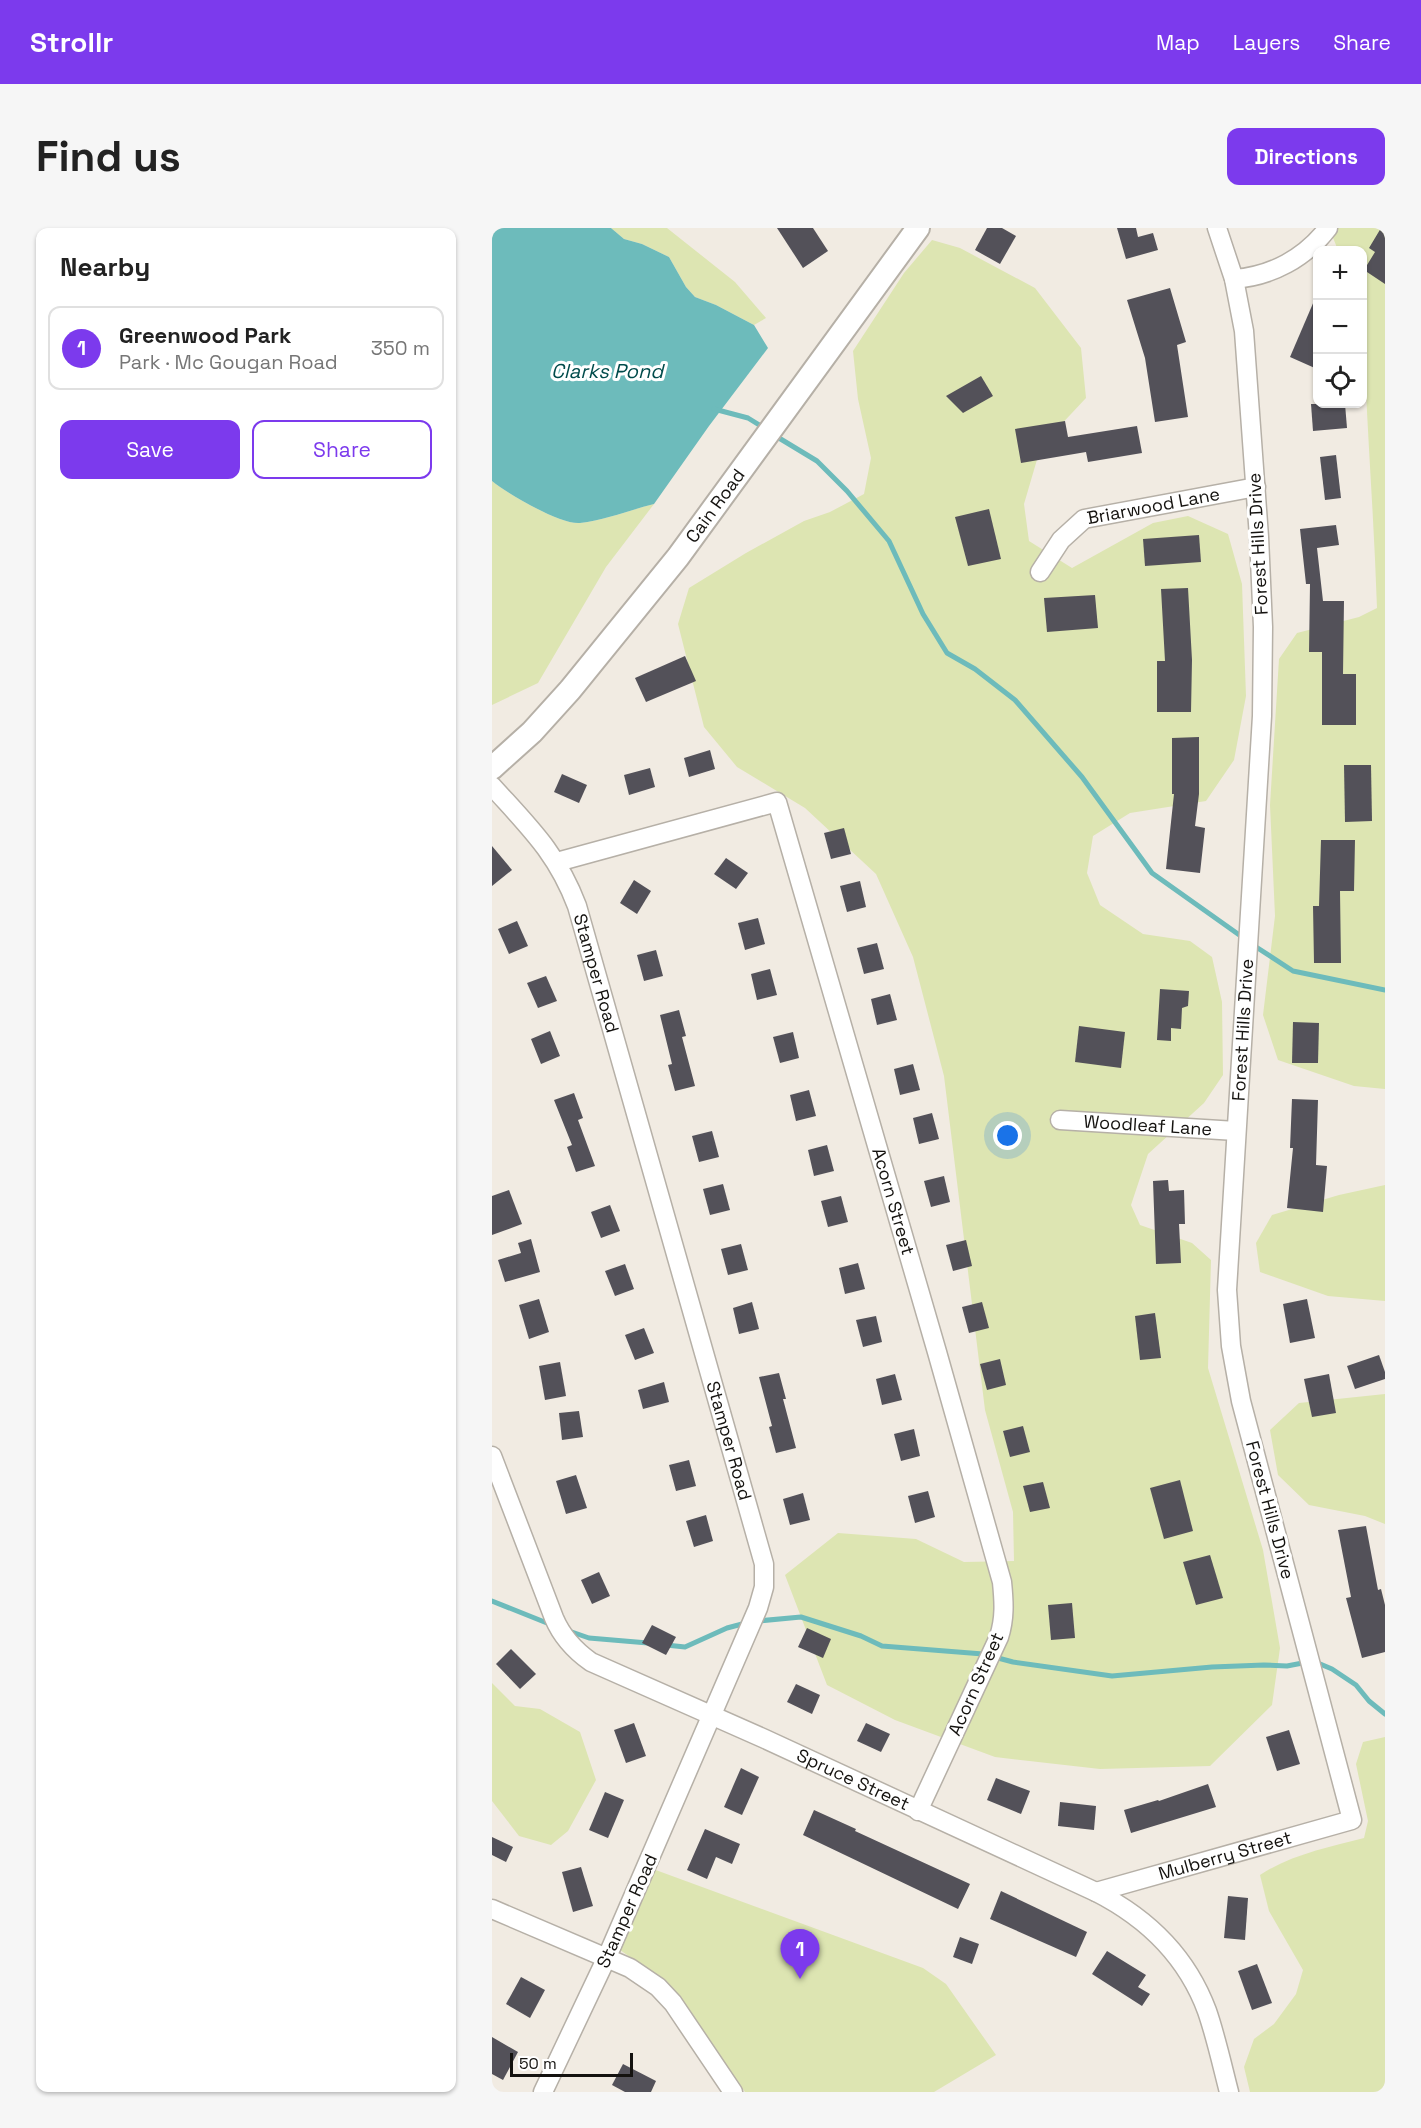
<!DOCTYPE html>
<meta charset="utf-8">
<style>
:root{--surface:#fff;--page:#f6f6f6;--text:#222;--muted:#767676;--line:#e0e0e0;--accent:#7c3aed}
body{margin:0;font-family:"Space Grotesk",sans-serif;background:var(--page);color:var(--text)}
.controls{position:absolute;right:18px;top:18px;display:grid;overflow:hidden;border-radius:12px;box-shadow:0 2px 4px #0004}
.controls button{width:54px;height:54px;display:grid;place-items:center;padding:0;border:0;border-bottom:2px solid var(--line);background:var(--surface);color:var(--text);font:30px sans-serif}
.scale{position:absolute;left:18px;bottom:15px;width:123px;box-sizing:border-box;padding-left:6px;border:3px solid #14120f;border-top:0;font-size:16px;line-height:21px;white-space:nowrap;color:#14120f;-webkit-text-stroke:4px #fff;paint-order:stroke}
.you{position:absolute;left:516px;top:908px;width:21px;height:21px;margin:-15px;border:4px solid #fff;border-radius:50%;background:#1a73e8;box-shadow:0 0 0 9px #1a73e833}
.badge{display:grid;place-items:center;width:39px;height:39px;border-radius:50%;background:var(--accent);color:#fff;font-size:20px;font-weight:700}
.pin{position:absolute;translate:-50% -50px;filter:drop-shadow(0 2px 3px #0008)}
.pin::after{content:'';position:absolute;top:32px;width:21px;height:18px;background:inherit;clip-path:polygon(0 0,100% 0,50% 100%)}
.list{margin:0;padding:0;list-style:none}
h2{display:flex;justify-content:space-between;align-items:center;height:78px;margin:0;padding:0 24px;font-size:26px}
h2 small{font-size:20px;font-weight:400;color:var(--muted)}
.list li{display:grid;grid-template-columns:39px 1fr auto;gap:18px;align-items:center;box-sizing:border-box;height:84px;margin:0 12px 12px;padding:0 12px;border:2px solid var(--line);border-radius:12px}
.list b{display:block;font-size:22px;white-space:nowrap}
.list p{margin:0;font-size:20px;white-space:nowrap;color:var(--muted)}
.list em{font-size:20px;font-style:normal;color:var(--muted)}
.actions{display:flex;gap:12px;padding:18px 24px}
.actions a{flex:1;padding:14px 0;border:2px solid var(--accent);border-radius:12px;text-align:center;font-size:21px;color:var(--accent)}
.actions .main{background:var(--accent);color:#fff}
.icon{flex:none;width:33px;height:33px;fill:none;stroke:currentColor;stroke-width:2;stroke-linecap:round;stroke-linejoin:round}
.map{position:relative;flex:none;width:893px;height:1864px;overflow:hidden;border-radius:12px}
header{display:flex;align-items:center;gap:36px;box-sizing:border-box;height:84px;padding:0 30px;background:var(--accent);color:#fff}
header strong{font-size:28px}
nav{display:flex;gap:33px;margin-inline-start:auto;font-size:21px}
.intro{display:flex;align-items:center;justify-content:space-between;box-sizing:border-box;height:144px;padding:0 36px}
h1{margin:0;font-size:42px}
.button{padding:15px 27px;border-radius:12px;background:var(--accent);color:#fff;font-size:21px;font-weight:700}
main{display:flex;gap:36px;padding:0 36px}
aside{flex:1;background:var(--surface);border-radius:12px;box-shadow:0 2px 4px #0004}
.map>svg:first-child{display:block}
.green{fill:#dde5b2}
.water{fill:#6dbbbb}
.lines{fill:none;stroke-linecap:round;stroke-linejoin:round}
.stream{stroke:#6dbbbb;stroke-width:5}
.building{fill:#535159}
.minor-casing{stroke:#b6b0a7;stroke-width:21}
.major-casing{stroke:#b6b0a7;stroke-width:26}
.minor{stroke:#fff;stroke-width:18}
.major{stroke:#fff;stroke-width:22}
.labels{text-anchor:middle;stroke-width:6;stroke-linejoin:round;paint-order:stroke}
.street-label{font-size:18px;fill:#14120f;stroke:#fff}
.water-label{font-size:20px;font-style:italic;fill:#004b4b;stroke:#fff}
</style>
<header>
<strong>Strollr</strong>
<nav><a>Map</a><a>Layers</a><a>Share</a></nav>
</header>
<div class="intro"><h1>Find us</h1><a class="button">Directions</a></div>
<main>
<aside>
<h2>Nearby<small></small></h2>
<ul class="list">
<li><span class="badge">1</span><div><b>Greenwood Park</b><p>Park · Mc Gougan Road</p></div><em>350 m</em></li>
</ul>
<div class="actions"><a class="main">Save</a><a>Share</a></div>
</aside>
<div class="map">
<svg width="893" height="1864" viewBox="0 0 893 1864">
<rect width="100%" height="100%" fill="#f1ebe2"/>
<!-- green -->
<g class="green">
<path d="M119 0H175L243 54 274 90 262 97 224 77 203 69 194 59 177 29 150 16 132 11Z"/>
<path d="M837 0H893V861L862 858 786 832 771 787 783 688 778 577 787 431 805 405 867 389 885 380C881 261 870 142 870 22H846Z"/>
<path d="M440 12 468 20 543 60 589 120 594 170 549 218 532 276 537 313 580 340 661 295 696 288 736 306 750 356 754 468 742 532 714 573 638 585 601 608 595 645 608 677 651 706 698 713 720 729 730 774 731 847 712 875 656 926 639 977 648 997 700 1015 719 1032 716 1140 771 1322 788 1420 780 1477 718 1538 608 1541 503 1529 403 1492 335 1457 293 1347 346 1305 424 1311 472 1334 522 1333 521 1284 493 1182 452 848 421 729 384 646 313 580 245 539 212 499 186 396 197 360 254 325 312 293 338 284 372 266 379 230 366 171 361 123 412 45Z"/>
<path d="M0 253C16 266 69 297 88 295 113 292 138 282 162 276L114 339 46 455 0 477Z"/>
<path d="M893 957V1073L836 1068 768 1044 764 1015 780 987 847 967Z"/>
<path d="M893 1166V1296L873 1288 817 1277 786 1247 778 1202 807 1175Z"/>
<path d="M0 1455 23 1478 48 1481 88 1504 104 1552 76 1603 59 1617 27 1608 0 1573Z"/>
<path d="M893 1509V1864H758L752 1839 762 1811 782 1796 804 1766 811 1742 777 1683 768 1647C798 1627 837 1619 872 1610L876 1593 864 1536 871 1514Z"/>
<path d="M161 1641 431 1740 454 1756 504 1827 442 1864H253L188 1770 161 1745 128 1722Z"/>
</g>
<!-- water -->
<path class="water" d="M0 0H119L132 11 150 16 177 29 194 59 203 69 224 77 262 97 276 120 217 198 162 276C138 282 113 292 88 295 69 297 16 266 0 253Z"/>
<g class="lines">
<!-- stream -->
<g class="stream">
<path d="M222 181 256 190 272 200"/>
<path d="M282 207 325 233 355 263 397 313 431 386 455 425 483 441 523 472 590 549 660 645 753 711"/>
<path d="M761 717 801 743 893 762"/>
<path d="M0 1373 60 1397"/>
<path d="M266 1393 309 1389 369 1408 390 1418 491 1426 521 1434 620 1448 720 1439 772 1437 795 1438 821 1433 840 1441 864 1457 877 1473 893 1486"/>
<path d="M74 1402 97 1410 156 1415"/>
<path d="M174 1417 193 1419 235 1400 254 1395"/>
</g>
</g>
<!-- building -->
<g class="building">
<path d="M285 0H321L336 23 311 40Z"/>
<path d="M495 0H510L524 8 508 36 483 22Z"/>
<path d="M625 0H644L646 9 661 5 666 22 634 31Z"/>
<path d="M889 0H893V56L872 42 883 24 877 20Z"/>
<path d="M678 60 694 114 685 117 696 189 663 194 653 130 635 72Z"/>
<path d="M825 66V141L798 129Z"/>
<path d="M489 148 501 168 471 185 454 168Z"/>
<path d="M819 176H853L855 200 821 203Z"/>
<path d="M573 193 576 209 645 198 650 225 596 234 594 224 529 235 523 201Z"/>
<path d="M844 227 849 270 833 272 828 229Z"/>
<path d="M497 281 509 331 476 338 463 289Z"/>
<path d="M844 297 847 317 825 320 831 373H852L851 446H864V497H830V424H817L818 356H814L808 301Z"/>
<path d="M707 307 709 334 653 338 651 311Z"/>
<path d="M696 360 700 432 699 484H665V433H673L669 361Z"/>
<path d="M603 367 606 400 555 404 552 370Z"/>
<path d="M193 428 204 453 154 474 143 450Z"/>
<path d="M707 509V566L703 598 713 600 708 645 674 641 682 566H680V510Z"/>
<path d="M218 522 223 541 197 549 192 530Z"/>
<path d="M852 537H879L880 593 853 594Z"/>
<path d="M158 540 163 559 137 567 132 547Z"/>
<path d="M70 546 95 557 87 575 62 564Z"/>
<path d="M352 600 359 626 339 631 332 605Z"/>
<path d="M829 612H863L862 663H848L849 735H822L821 678H827Z"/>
<path d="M0 618 20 642 0 658Z"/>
<path d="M234 630 256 645 244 661 222 646Z"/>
<path d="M142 652 159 663 145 686 128 675Z"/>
<path d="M368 653 374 679 355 684 348 658Z"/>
<path d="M266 690 273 716 253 722 246 695Z"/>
<path d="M25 693 36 718 17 726 6 701Z"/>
<path d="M385 715 392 741 372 746 365 720Z"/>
<path d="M164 722 171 748 152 753 145 727Z"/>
<path d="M278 741 285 767 265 772 259 746Z"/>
<path d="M54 748 65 773 46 780 35 755Z"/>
<path d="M668 761 697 763 696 778 690 780 689 801 679 800V813L665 812Z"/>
<path d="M398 766 405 792 385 797 379 771Z"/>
<path d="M187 782 194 808 190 809 203 858 183 863 176 837 180 836 168 787Z"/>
<path d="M801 794 827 795 826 835H800Z"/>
<path d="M587 798 633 804 629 840 583 834Z"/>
<path d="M58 803 68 828 49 836 39 811Z"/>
<path d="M301 804 307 830 288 835 281 809Z"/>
<path d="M421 836 428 862 408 867 402 841Z"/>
<path d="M317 862 324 888 304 893 298 867Z"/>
<path d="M82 865 91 890 86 892 103 938 84 944 75 919 80 917 62 872Z"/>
<path d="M800 871 826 872 824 937 835 938 831 984 795 980 801 920H798Z"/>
<path d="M440 885 447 911 427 916 421 890Z"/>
<path d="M220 903 227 929 207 934 200 908Z"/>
<path d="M335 917 342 943 322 948 316 922Z"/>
<path d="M452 948 458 974 439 979 432 953Z"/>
<path d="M676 952 677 963 692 962 693 996H687L689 1035 664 1036 661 953Z"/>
<path d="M231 956 238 982 218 987 211 961Z"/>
<path d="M17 962 30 996 0 1007V968Z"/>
<path d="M349 968 356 994 336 999 329 973Z"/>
<path d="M118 977 128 1003 109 1010 99 984Z"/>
<path d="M39 1011 48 1044 13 1054 6 1032 29 1025 26 1015Z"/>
<path d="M474 1012 480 1038 461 1043 454 1017Z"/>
<path d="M249 1016 256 1042 236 1047 229 1021Z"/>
<path d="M366 1035 373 1061 353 1066 347 1040Z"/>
<path d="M133 1036 142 1061 123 1068 113 1043Z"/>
<path d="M47 1071 57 1104 37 1111 27 1077Z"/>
<path d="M815 1071 823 1110 798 1115 791 1076Z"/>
<path d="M260 1074 267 1101 247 1106 241 1080Z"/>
<path d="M490 1074 497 1100 477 1105 470 1079Z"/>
<path d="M663 1085 669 1130 648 1132 643 1088Z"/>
<path d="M384 1088 390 1114 371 1119 364 1092Z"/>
<path d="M152 1100 162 1125 143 1132 133 1107Z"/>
<path d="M887 1127 893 1144V1151L863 1161 855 1138Z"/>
<path d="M508 1131 514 1157 495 1162 488 1136Z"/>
<path d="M68 1134 74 1168 53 1172 47 1138Z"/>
<path d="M287 1145 294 1171H291L304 1220 284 1225 277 1199 280 1198 267 1149Z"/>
<path d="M403 1146 410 1172 390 1177 384 1151Z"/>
<path d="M837 1146 844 1185 820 1189 812 1151Z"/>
<path d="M172 1154 177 1174 151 1181 146 1162Z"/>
<path d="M87 1183 91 1209 70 1212 67 1185Z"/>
<path d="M531 1198 538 1224 518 1229 511 1203Z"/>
<path d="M422 1201 428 1228 409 1233 402 1206Z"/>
<path d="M197 1232 204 1258 184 1263 177 1237Z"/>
<path d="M84 1247 95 1280 74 1286 64 1253Z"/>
<path d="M688 1252 701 1303 672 1311 658 1260Z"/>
<path d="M551 1254 558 1280 538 1284 531 1258Z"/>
<path d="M436 1263 443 1289 423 1295 416 1268Z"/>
<path d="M311 1265 318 1292 298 1297 291 1271Z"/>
<path d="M214 1287 221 1313 202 1319 194 1293Z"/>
<path d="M874 1298 886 1362 889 1361 893 1377V1424L870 1430 854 1370 859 1369 846 1302Z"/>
<path d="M718 1327 731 1370 704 1377 691 1334Z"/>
<path d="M107 1344 118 1368 100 1376 89 1352Z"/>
<path d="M580 1375 583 1410 559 1412 556 1377Z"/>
<path d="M160 1397 184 1409 174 1427 150 1415Z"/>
<path d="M315 1400 339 1411 331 1430 306 1419Z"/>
<path d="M19 1421 44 1446 28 1461 4 1436Z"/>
<path d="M304 1456 328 1467 320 1486 295 1474Z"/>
<path d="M142 1495 154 1528 134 1535 122 1502Z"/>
<path d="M374 1495 398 1506 389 1524 365 1513Z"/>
<path d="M797 1502 808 1536 785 1543 774 1509Z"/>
<path d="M249 1540 267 1549 250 1587 232 1579Z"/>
<path d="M504 1550 538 1563 529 1586 495 1572Z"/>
<path d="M716 1556 724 1579 639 1605 632 1582 666 1572 667 1573Z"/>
<path d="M113 1564 132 1572 116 1610 97 1602Z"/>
<path d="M568 1574 604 1578 602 1602 566 1598Z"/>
<path d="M322 1582 364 1601 363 1603 478 1656 466 1681 311 1607Z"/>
<path d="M213 1601 248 1616 240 1636 224 1629 215 1651 195 1642Z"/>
<path d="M0 1609 21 1619 14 1634 0 1627Z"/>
<path d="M89 1639 101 1678 81 1684 70 1644Z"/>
<path d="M509 1663 595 1704 584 1729 498 1691Z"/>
<path d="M736 1668 756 1670 753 1712 732 1710Z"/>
<path d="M468 1709 487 1716 480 1736 461 1729Z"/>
<path d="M615 1723 654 1747 646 1759 658 1766 650 1778 600 1746Z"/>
<path d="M765 1736 780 1775 760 1782 746 1743Z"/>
<path d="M29 1749 53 1762 38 1790 14 1776Z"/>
<path d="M0 1809 26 1824 11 1852 0 1846Z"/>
<path d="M131 1836 164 1853 159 1864H133L120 1857Z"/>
</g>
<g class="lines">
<!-- minor casing -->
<g class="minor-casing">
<g id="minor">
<path d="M742 51C780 48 813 30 836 0"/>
<path id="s1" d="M548 344 569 312 592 291 764 259"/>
<path id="s2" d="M0 558C37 599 65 625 85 678L272 1336V1359L266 1380 115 1729 51 1864"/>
<path id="s3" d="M65 634 285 574 445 1124 510 1354C512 1374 513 1390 507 1409L426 1583"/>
<path id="s4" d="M568 892 744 903"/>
<path id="s5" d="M0 1228 62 1390C70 1409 82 1422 99 1434L273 1511 604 1664C655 1690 695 1729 715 1783 724 1809 730 1837 737 1864"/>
<path id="s6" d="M604 1664 860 1592 749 1173 739 1118 735 1062 770 488 771 399 767 309 752 103 742 51 725 0"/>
<path d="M0 1681 138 1740 166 1759 181 1775 241 1864"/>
</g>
</g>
<!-- major casing -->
<g class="major-casing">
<g id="major">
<path id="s7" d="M0 540 40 504 78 462 186 329 426 0"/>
</g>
</g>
<!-- minor -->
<use href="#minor" class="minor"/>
<!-- major -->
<use href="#major" class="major"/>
</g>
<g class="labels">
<!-- street labels -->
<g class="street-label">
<text dy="6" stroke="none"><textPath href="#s7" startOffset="345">Cain Road</textPath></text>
<text dy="6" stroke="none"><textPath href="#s1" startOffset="140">Briarwood Lane</textPath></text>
<text transform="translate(766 316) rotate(-93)" y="6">Forest Hills Drive</text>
<text dy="6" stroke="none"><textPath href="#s2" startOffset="218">Stamper Road</textPath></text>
<text dy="6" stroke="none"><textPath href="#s6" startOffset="1072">Forest Hills Drive</textPath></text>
<text dy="6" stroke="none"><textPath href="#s4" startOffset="88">Woodleaf Lane</textPath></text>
<text dy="6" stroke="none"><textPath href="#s3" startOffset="644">Acorn Street</textPath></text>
<text dy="6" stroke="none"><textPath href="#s2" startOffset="704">Stamper Road</textPath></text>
<text transform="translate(778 1282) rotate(75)" y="6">Forest Hills Drive</text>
<text transform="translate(484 1456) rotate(-66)" y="6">Acorn Street</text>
<text dy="6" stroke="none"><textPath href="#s5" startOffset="519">Spruce Street</textPath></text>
<text dy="6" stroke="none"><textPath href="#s6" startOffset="134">Mulberry Street</textPath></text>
<text transform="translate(135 1683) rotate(-66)" y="6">Stamper Road</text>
</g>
<!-- water labels -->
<g class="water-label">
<text x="115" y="150">Clarks Pond</text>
</g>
</g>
</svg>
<div class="controls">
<button>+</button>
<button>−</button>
<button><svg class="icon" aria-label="locate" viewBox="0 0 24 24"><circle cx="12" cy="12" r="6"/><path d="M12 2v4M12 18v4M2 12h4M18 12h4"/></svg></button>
</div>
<div class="scale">50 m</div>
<div class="you"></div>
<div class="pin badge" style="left:308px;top:1751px">1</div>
</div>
</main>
